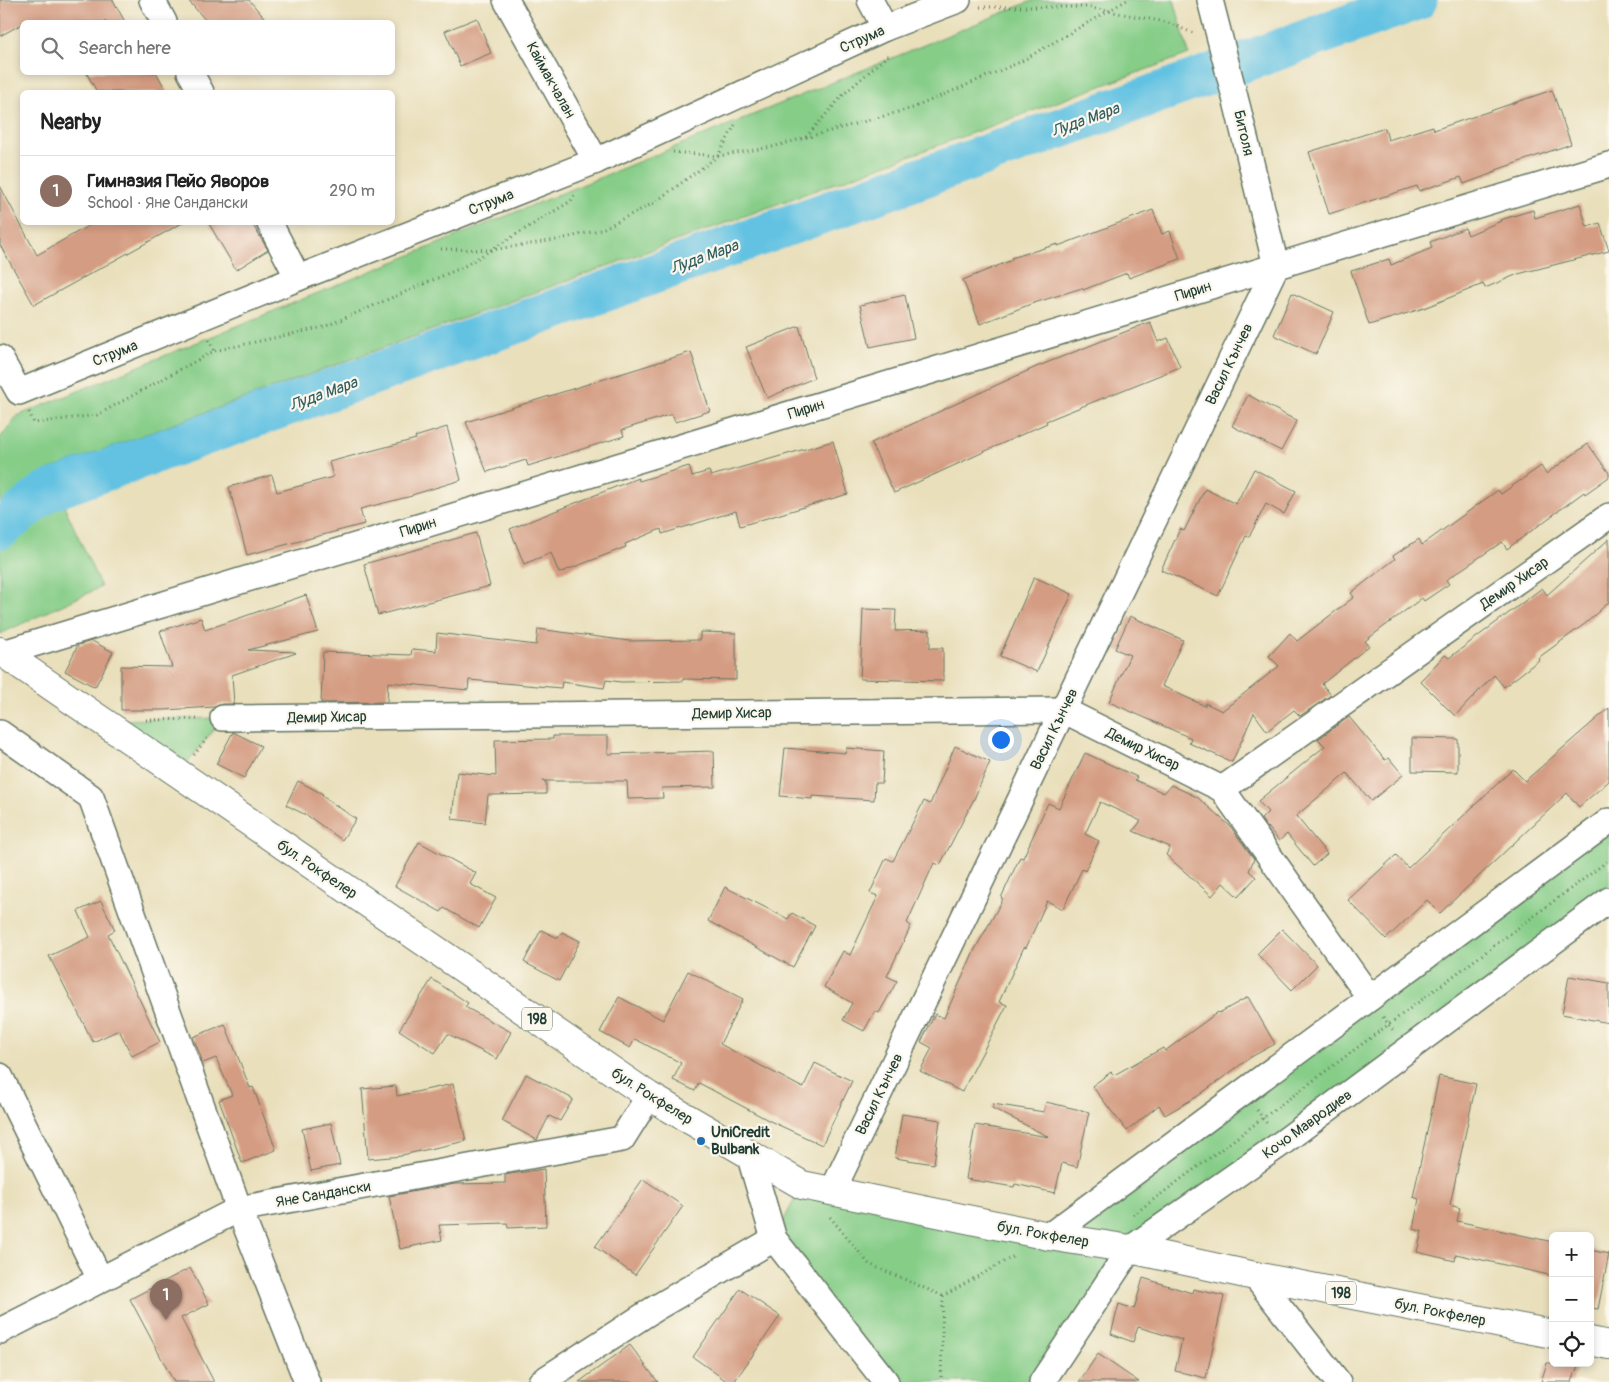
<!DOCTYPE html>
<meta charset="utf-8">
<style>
:root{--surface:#fff;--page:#f6f6f6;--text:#222;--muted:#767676;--line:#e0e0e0;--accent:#1f6fb2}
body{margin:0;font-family:Pangolin,sans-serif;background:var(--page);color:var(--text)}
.controls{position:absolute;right:15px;bottom:15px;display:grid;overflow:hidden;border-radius:8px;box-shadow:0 2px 8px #0003}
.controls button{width:45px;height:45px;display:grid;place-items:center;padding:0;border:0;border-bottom:1px solid var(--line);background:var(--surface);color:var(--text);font:25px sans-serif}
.you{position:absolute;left:1000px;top:739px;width:18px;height:18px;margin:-12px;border:4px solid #fff;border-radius:50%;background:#1a73e8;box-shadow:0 0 0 8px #1a73e833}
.badge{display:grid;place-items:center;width:32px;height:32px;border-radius:50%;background:var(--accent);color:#fff;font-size:16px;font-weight:700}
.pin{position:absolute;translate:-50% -41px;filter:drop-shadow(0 1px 2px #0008)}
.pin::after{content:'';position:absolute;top:26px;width:18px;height:15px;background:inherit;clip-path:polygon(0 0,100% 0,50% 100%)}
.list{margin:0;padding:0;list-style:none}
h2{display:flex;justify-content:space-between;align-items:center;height:65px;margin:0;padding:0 20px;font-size:21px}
h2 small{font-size:16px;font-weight:400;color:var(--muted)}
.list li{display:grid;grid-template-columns:32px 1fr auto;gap:15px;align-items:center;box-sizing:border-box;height:70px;padding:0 20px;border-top:1px solid var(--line)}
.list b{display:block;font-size:19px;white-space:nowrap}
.list p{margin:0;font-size:16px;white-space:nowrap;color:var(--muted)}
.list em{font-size:16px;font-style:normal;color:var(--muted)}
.icon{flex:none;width:28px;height:28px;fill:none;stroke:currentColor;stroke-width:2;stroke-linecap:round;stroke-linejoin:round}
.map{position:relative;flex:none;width:1609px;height:1382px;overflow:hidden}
.search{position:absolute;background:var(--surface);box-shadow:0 2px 8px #0003;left:20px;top:20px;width:375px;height:55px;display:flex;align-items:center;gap:12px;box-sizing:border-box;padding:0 18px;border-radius:8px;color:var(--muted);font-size:19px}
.panel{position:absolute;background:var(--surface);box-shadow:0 2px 8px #0003;left:20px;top:90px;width:375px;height:135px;border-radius:8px}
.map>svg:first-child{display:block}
.green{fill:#86cd88;stroke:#52855e}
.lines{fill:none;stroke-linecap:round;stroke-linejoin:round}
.river{stroke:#63c2e2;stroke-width:41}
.building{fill:#d49c82}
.minor-casing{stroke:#667663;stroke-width:28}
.primary-casing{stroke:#667663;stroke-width:30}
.path{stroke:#667663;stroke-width:3;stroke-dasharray:1 4;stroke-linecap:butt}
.minor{stroke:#fff;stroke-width:25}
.primary{stroke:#fff;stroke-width:28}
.poi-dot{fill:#1f6fb2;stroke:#fbf7ec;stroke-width:2}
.labels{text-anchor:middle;stroke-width:4.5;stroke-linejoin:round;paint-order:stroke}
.shield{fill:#fbf7ec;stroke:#61756b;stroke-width:1}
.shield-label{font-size:14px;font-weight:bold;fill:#1f3d34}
.street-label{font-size:15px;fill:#1f3d34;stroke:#fbf7ec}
.poi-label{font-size:15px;font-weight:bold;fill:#1f3d34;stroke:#fbf7ec;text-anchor:start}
.water-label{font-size:16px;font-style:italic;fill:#305e60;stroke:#fbf7ec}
</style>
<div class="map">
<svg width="1609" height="1382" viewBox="0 0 1609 1382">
<rect width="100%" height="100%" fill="#fbf7ec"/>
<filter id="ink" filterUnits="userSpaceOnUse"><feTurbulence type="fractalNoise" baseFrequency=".02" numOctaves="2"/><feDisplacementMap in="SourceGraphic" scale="10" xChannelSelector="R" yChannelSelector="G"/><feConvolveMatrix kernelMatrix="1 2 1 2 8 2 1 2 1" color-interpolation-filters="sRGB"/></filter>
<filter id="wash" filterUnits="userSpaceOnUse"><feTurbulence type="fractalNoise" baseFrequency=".0096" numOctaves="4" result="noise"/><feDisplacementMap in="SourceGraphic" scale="20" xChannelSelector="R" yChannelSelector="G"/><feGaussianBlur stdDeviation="1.12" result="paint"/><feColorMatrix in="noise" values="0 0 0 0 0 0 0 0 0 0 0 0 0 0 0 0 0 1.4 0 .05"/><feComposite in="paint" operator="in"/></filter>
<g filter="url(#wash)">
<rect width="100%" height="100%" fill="#e9dfbb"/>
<!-- green -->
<g class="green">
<path d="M1034 0H1174L1189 54 48 470 101 587 0 634V438L17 416Z"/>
<path d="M223 718 179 774 101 720Z"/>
<path d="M1609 821V900L1130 1249 1042 1382H886L774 1239 802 1185 1049 1236Z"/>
</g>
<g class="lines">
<!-- river -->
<path class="river" d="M0 529 46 492 1417 0"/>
</g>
<g id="blocks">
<!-- building -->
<g class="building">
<path d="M0 0H113L125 22H22V24L0 36Z"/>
<path d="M188 0H249L268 22H207Z"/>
<path d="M477 18 491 53 460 66 445 31Z"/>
<path d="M86 72H156L167 92H97Z"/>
<path d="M1552 90 1571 144 1496 170V172L1464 184 1461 177 1419 191 1417 186 1329 214 1309 152 1385 128 1388 140 1433 126 1434 130Z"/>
<path d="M0 186 37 255 95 222H184L34 305 0 245Z"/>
<path d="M1580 204 1587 227 1600 223 1609 251 1518 274 1485 288 1483 284 1424 308 1369 325 1351 271 1389 259 1391 265 1432 248 1430 242 1465 228 1468 235 1501 221 1500 220 1533 210 1535 218Z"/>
<path d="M1153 210 1162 234 1170 231 1180 259 1129 278 1127 273 1083 290 1082 288 1031 304 980 324 963 280 1012 260 1011 258 1058 244V246Z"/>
<path d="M208 222H251L268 250 236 270Z"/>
<path d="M1292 293 1334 312 1316 354 1274 335Z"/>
<path d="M905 295 914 338 870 347 860 305Z"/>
<path d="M1150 322 1158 342 1168 338 1180 367 1046 421 1047 423 894 493 871 443 1036 367Z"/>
<path d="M799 326 814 378 767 398 746 347Z"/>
<path d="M691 352 710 411 675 422 672 414 622 430 624 436 528 466 526 460 487 472 466 422Z"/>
<path d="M1248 395 1297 421 1281 451 1232 426Z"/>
<path d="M447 427 461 480 412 495V496L360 509 364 524 247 555 229 487 272 475 277 492 333 477 329 462 416 439 415 437Z"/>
<path d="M833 441 848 494 740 526 736 511 662 534 661 529 625 544 626 547 559 573 551 553 524 564 510 529 638 478 639 481 689 466 692 476 709 471 711 476Z"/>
<path d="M1588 444 1609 473V477L1585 494 1584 492 1507 549 1502 542 1446 580 1449 584 1424 601 1422 598 1365 641 1369 646 1322 684 1331 695 1300 716 1294 710 1267 731 1254 713 1232 762 1189 743 1191 738 1109 702 1130 655 1115 649 1130 616 1183 640 1162 686 1205 706V703L1222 711 1279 666 1269 656 1290 633 1297 641 1354 597 1351 593 1395 559 1393 556 1419 539 1422 545 1498 490 1501 494 1541 466 1546 474Z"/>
<path d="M1254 469 1296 491 1284 514 1266 504 1249 537 1246 536 1218 596 1161 570 1180 529 1184 531 1205 489 1236 504Z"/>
<path d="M476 533 490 586 378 615 364 564Z"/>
<path d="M1609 539V602L1586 623 1538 658 1539 660 1504 687 1494 675 1455 716 1420 681 1445 655 1449 658 1542 588 1547 595Z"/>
<path d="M1034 577 1072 594 1037 672 1000 656Z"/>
<path d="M306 595 318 632 248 650 295 652 296 653 232 675 234 704H222L214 707 164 710H121V666L172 667 160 631 201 618 205 630Z"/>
<path d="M863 609 896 610 895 631 930 630V648H943V681L860 679Z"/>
<path d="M538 629 629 641 700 640V632L736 633V680L683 679V681L621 682 606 680 604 688 562 682 561 688 469 680 468 690 388 682 387 702 321 703 323 652 411 655 412 649 436 651 437 633 536 645Z"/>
<path d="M92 641 113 652 95 687 65 671 78 645Z"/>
<path d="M1609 708V781L1579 807 1567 793 1440 913 1427 900 1386 939 1348 900 1396 855 1408 868 1513 769 1525 781Z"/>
<path d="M1349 717 1385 760 1389 758 1403 775 1371 801 1347 773 1296 816 1327 854 1313 866 1287 834 1279 841 1268 827V829L1261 819 1268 812 1258 801 1325 746 1318 739Z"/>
<path d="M233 732 261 746 244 778 216 764Z"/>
<path d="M553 736H608V754L714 751 715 787 662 788 663 798 628 799 627 781H542L546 782V794L488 795 485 823 452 819 457 772 496 776 495 740 553 739Z"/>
<path d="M1412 738 1458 739V772L1412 771Z"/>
<path d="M955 746 990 762 974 799 940 865 934 863 907 923 911 926 887 976 897 981 879 1013 875 1011 864 1031 843 1020 852 1003 824 987 843 951 850 955 878 896 870 893 886 858 893 861 924 801 930 804Z"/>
<path d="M785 748 846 753V748L884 751 882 783H875L874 800 812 796V799L780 796Z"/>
<path d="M1085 753 1137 777 1135 780 1164 793 1171 785 1197 797 1230 826 1254 859 1249 871 1256 877 1238 897 1223 883 1212 896 1166 855 1170 847 1133 831 1141 821 1100 802 1085 834 1099 841 1085 871 1082 869 1063 909 1047 901 1026 948 1024 947 999 1002 1007 1005 962 1092 920 1071 932 1048 921 1042 935 1014 944 1018 973 953 1003 899 1001 898 1020 857 1023 858 1048 803 1059 808Z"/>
<path d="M298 781 323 794 322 796 356 819 342 840 308 816 286 805Z"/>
<path d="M419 842 476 873 470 884 496 898 479 928 444 908 441 912 395 886Z"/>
<path d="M725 887 788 919 792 913 815 926 793 967 708 921Z"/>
<path d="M101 901 115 930 108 934 160 1042 132 1056 119 1030 93 1042 49 956 90 937 78 911Z"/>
<path d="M1282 929 1317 965 1292 990 1257 954Z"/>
<path d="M541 930 558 938 562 932 580 941 559 981 524 962Z"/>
<path d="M688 971 743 999 720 1044 803 1088 815 1063 852 1081 822 1145 770 1121 699 1083 695 1091 673 1080 681 1063 635 1039 630 1048 600 1032 619 997 663 1020Z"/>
<path d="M1569 976 1609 983V1023L1562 1014Z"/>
<path d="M432 979 468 1003 465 1007 511 1032 497 1059 448 1034 435 1053 399 1030Z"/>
<path d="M1248 997 1275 1044 1251 1057 1198 1096 1165 1115 1159 1105 1127 1131 1092 1086 1111 1072 1114 1075 1163 1048 1165 1051 1218 1012 1219 1013Z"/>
<path d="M225 1024 250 1088 253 1087 276 1150 242 1163 219 1100 232 1095 216 1058 203 1063 193 1037Z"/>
<path d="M526 1074 573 1099 560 1121 549 1116 537 1140 502 1121Z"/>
<path d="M1439 1076 1476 1084 1450 1205 1460 1208 1457 1221 1553 1242V1276L1456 1254 1455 1261 1417 1252 1422 1231 1413 1229 1419 1199 1413 1197Z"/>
<path d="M453 1084 466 1141 402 1155V1156L368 1159 362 1089 396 1086 397 1096Z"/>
<path d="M1046 1102 1089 1112 1077 1167 1062 1163 1055 1193 1015 1184 1014 1187 966 1179 975 1125 1049 1137 992 1108 993 1104 1044 1112Z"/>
<path d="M902 1114 940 1120 934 1164 895 1158Z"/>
<path d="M331 1123 340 1165 311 1171 302 1129Z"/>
<path d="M544 1169 546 1226 508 1228 507 1223 439 1225 442 1240 400 1249 389 1196 455 1184 505 1183V1175Z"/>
<path d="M643 1179 683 1206 635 1275 595 1247Z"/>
<path d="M1590 1250 1609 1254 1598 1309 1590 1308Z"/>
<path d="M190 1268 209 1304 181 1318 214 1382H174L130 1299Z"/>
<path d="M1143 1278 1192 1293 1193 1289 1224 1296 1206 1378 1175 1371 1182 1340 1138 1327 1133 1342 1111 1334 1119 1304 1134 1309Z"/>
<path d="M740 1289 780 1316 734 1382H728L693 1357Z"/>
<path d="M630 1345 658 1382H579Z"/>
<path d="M1098 1354 1139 1382H1079Z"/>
<path d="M1547 1363H1579L1572 1382H1541Z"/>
</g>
</g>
</g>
<g filter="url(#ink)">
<use href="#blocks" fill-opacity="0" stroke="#667663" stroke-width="1"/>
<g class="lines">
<!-- minor casing -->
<g class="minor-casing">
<g id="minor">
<path d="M152 0 164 22"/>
<path d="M506 0 596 161"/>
<path d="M870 0 885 28"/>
<path d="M190 72 201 92"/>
<path d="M269 222 298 278"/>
<path d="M0 358 19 392 298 278 596 161 885 28 958 0"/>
<path d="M0 654 1609 165"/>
<path d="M223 718 1063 710 1222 789 1370 998"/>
<path d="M0 733 91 797 239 1209 307 1382"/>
<path d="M1222 789 1609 516"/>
<path d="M0 1076 100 1279"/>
<path d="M749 1154 774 1239 886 1382"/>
<path d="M832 1192 1276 266 1238 109 1210 0"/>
<path d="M1049 1236 1609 821"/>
<path d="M1255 1276 1338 1382"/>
<path d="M0 1331 239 1209 622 1139 649 1096"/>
<path d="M541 1382 654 1309 774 1239"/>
<path d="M1042 1382 1130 1249 1282 1143 1609 900"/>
</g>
</g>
<!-- primary casing -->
<g class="primary-casing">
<g id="primary">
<path d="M0 651 649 1096 802 1185 1049 1236 1130 1249 1255 1276 1553 1334"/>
<path d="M1590 1341 1609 1345"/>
</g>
</g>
<!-- path -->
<g class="path">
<path d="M980 7H1086L1166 22 1193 33"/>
<path d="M806 137 844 94 888 55"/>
<path d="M673 152 718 156 772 147 913 108 1020 62 1127 0"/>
<path d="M441 249 491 250 556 240 600 230 654 203 718 156 736 123"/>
<path d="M209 340 214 351"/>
<path d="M29 412 34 423 97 415 214 351 324 327 463 267 571 201 575 195"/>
<path d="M146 720 200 719"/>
<path d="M194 755 209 736"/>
<path d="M1383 1017 1393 1030"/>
<path d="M1257 1110 1268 1125"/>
<path d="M1133 1215 1609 860"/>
<path d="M830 1217 869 1264 943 1296"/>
<path d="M941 1382 943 1296 1016 1255"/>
</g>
<!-- minor -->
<use href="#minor" class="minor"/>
<!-- primary -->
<use href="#primary" class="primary"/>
</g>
</g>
<!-- markers -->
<circle class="poi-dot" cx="701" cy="1141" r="5"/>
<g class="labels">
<!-- shield labels -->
<g class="shield">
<rect x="522" y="1007.5" width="30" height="23" rx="4"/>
<rect x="1326" y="1281.5" width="30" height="23" rx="4"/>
</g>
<g class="shield-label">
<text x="537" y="1024">198</text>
<text x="1341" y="1298">198</text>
</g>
<!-- street labels -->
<g class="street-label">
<text transform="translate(862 39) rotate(-24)" y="5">Струма</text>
<text transform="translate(551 80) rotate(61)" y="5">Каймакчалан</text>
<text transform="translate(1244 133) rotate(77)" y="5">Битоля</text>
<text transform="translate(491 202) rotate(-22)" y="5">Струма</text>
<text transform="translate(1193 291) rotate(-17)" y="5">Пирин</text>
<text transform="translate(115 353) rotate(-22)" y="5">Струма</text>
<text transform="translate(1229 364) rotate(-64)" y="5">Васил Кънчев</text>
<text transform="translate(806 409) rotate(-17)" y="5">Пирин</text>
<text transform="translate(418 527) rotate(-17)" y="5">Пирин</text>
<text transform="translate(1514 583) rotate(-35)" y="5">Демир Хисар</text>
<text transform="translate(732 713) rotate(-1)" y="5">Демир Хисар</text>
<text transform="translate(327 717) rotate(-1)" y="5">Демир Хисар</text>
<text transform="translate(1054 729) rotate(-64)" y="5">Васил Кънчев</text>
<text transform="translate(1143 749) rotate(26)" y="5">Демир Хисар</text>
<text transform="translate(317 869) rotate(34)" y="5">бул. Рокфелер</text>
<text transform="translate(879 1094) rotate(-64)" y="5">Васил Кънчев</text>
<text transform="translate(652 1096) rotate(32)" y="5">бул. Рокфелер</text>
<text transform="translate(1307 1124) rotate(-36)" y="5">Кочо Мавродиев</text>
<text transform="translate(323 1194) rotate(-10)" y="5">Яне Сандански</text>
<text transform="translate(1043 1234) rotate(10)" y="5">бул. Рокфелер</text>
<text transform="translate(1440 1312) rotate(11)" y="5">бул. Рокфелер</text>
</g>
<!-- poi labels -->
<g class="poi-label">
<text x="711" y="1137">UniCredit<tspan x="711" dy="17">Bulbank</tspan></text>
</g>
<!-- water labels -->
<g class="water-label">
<text transform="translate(1085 119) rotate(-20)" y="6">Луда Мара</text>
<text transform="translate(704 256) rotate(-20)" y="6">Луда Мара</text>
<text transform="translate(323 393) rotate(-20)" y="6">Луда Мара</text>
</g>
</g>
</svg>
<div class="controls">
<button>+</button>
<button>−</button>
<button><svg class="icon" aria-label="locate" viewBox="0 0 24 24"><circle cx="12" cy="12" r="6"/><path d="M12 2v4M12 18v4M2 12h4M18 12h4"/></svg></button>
</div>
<div class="you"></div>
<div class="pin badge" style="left:166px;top:1320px;background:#8d6e63">1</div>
<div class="search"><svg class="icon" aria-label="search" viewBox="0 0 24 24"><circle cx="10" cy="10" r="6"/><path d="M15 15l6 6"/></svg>Search here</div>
<section class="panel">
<h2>Nearby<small></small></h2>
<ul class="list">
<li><span class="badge" style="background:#8d6e63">1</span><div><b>Гимназия Пейо Яворов</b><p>School · Яне Сандански</p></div><em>290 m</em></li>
</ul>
</section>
</div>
